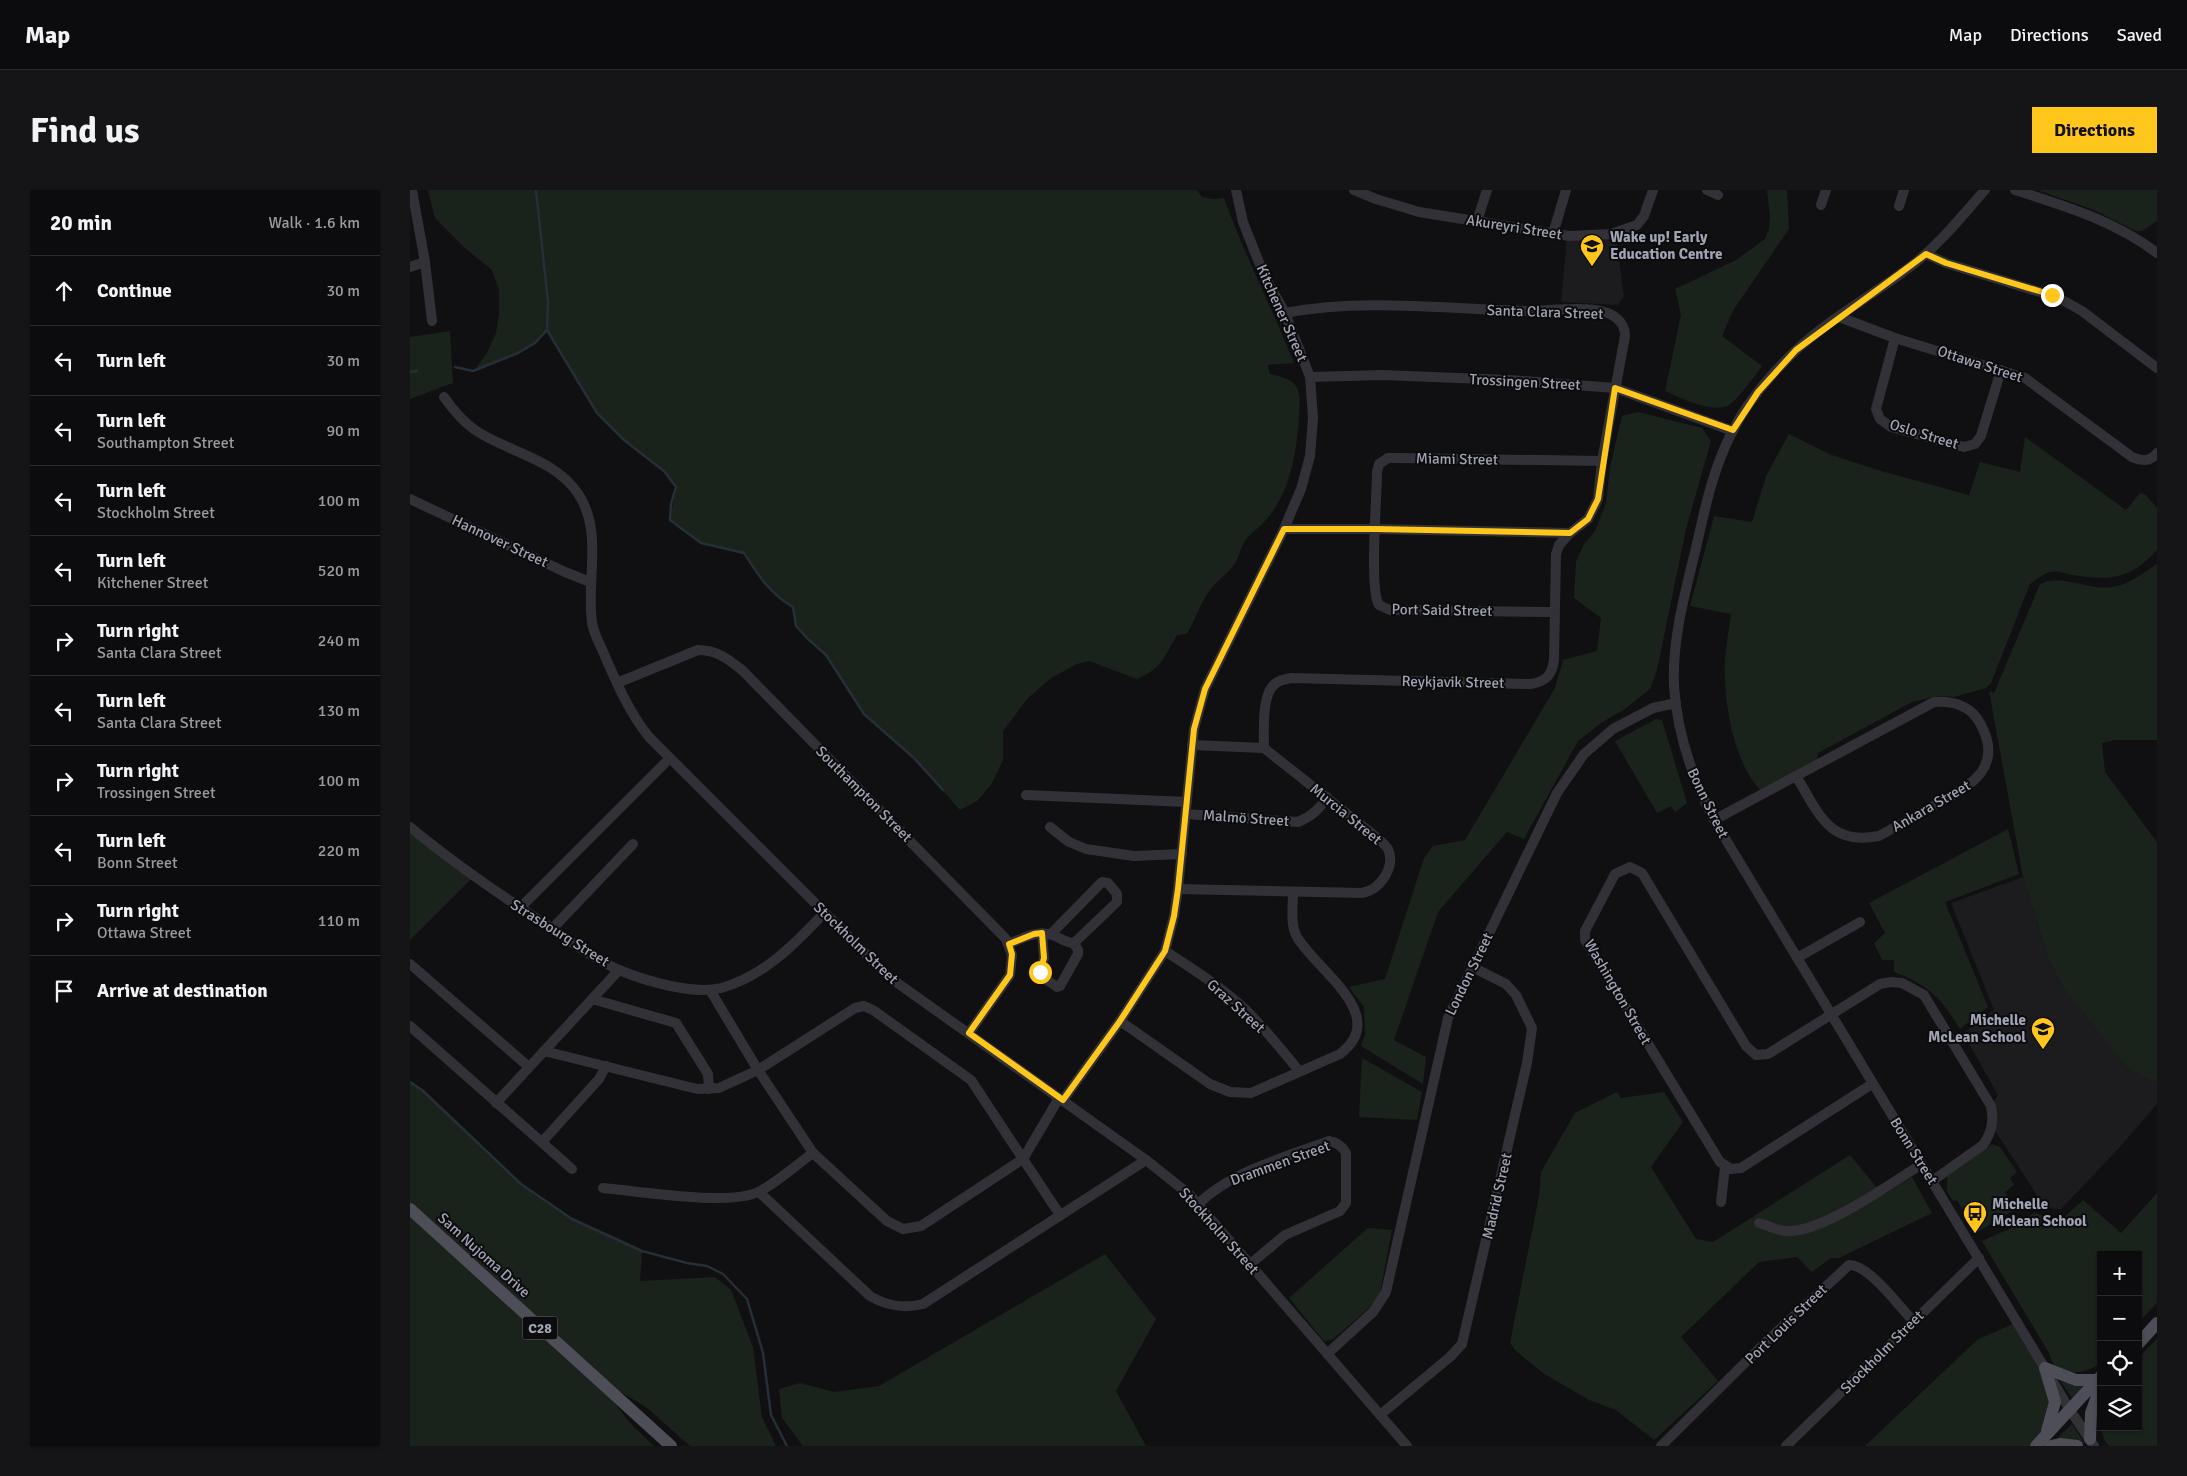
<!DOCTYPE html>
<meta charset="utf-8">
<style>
:root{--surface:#0c0c0e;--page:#151517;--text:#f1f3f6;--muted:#9a9b9e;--line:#2c2c2e;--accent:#ffc61b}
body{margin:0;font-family:Signika,sans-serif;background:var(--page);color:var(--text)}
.controls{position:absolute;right:15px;bottom:15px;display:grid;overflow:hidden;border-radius:0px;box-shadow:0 1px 4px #0004}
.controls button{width:45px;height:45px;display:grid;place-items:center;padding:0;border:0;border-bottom:1px solid var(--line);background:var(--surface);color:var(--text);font:25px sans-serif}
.stop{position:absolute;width:15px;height:15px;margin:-11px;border:4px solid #ffc61b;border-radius:50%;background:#fff}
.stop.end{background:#ffc61b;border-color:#fff;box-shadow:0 1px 5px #0008}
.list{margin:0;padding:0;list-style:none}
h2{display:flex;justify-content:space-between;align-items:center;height:65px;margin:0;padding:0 20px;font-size:21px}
h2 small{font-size:16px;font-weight:400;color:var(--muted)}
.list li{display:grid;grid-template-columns:32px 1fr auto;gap:15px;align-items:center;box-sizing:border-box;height:70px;padding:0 20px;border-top:1px solid var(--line)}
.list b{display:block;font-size:19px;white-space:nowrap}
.list p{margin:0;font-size:16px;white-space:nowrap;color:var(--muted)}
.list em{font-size:16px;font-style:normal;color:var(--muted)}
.icon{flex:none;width:28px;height:28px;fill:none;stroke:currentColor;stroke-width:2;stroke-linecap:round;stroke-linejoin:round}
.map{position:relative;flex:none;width:1747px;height:1256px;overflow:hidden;border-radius:0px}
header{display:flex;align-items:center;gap:30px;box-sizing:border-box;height:70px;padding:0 25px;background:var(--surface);border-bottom:1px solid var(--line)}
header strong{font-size:24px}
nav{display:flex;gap:28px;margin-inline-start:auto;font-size:18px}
.intro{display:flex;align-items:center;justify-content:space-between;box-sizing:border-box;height:120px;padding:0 30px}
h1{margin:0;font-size:35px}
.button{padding:12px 22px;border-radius:0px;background:var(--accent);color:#111;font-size:18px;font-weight:700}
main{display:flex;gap:30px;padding:0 30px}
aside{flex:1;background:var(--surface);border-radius:0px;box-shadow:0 1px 4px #0004}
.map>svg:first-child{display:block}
.built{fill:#1c1c1f}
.green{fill:#1a221c}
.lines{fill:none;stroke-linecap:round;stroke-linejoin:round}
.stream{stroke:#262e37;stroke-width:2.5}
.minor{stroke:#313137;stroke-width:10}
.major{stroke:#4d4e57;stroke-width:12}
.route{stroke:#ffc61b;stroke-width:6}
.labels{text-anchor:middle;stroke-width:4;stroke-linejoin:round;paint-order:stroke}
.shield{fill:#0c0b0d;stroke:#747682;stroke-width:1}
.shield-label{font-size:14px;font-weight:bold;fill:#a0a4b4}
.street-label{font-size:15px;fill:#a0a4b4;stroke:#0c0b0d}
.poi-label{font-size:15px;font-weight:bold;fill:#a0a4b4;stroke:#0c0b0d;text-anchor:start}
</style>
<header>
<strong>Map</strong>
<nav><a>Map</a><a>Directions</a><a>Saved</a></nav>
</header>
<div class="intro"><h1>Find us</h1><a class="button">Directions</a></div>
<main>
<aside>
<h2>20 min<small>Walk · 1.6 km</small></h2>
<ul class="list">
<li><svg class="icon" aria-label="ahead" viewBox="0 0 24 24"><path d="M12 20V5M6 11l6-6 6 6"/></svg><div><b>Continue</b></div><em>30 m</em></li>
<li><svg class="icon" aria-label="left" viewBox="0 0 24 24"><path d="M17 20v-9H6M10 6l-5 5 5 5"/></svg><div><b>Turn left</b></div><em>30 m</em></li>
<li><svg class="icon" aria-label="left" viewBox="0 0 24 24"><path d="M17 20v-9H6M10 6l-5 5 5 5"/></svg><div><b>Turn left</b><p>Southampton Street</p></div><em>90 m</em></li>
<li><svg class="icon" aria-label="left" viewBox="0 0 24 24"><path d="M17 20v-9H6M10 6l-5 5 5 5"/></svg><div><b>Turn left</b><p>Stockholm Street</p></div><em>100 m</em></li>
<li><svg class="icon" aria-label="left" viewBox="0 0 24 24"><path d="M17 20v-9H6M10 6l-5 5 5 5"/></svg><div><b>Turn left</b><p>Kitchener Street</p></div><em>520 m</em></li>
<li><svg class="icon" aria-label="right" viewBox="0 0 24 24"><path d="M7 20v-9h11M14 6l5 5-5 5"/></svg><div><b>Turn right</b><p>Santa Clara Street</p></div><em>240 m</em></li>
<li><svg class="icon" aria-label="left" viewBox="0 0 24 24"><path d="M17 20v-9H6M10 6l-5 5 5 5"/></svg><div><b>Turn left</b><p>Santa Clara Street</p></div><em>130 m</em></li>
<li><svg class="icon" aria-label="right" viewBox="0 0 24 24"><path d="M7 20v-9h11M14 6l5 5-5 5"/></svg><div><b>Turn right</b><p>Trossingen Street</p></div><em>100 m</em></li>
<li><svg class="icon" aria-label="left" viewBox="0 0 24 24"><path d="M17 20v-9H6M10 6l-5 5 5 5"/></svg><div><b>Turn left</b><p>Bonn Street</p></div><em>220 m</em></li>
<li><svg class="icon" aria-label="right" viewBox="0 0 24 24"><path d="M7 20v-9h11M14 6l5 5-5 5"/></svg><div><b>Turn right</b><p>Ottawa Street</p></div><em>110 m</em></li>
<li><svg class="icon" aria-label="arrive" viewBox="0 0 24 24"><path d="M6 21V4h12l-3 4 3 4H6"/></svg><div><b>Arrive at destination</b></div></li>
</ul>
</aside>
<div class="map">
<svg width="1747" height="1256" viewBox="0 0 1747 1256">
<rect width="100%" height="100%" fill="#101012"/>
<!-- built -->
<g class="built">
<path d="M1157 48H1206L1214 107 1208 115 1151 112Z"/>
<path d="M1613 687 1638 768 1733 887 1747 893V914L1710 957 1650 1020 1634 1016 1582 936 1581 916 1588 905 1553 843 1584 820 1541 713Z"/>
</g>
<!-- green -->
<g class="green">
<path d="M18 0H787L792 7 803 9 814 8C834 64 862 118 884 173L858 175 860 184C891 190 891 200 889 229 886 266 880 304 854 332 849 338 842 342 837 348 830 356 830 367 824 375 817 384 807 390 800 400 791 412 785 430 777 444L767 445C753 468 754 477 727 489L679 471 667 474 641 488 618 508 593 541V570L581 595 567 611 550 620 504 568 454 524 416 465 398 449 386 436 383 417C361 404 348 385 334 363L291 353 260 330 266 297 254 281 214 250 187 223 138 141 125 153 108 163 64 181 77 163 86 143 89 125V100L82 80 55 58 25 28Z"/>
<path d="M1357 0H1377L1379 39 1324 119 1312 146 1352 176C1346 184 1326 212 1319 215 1302 224 1271 208 1255 201L1271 125 1265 99 1326 70 1355 49 1359 39 1360 26Z"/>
<path d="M1627 0H1747V31L1732 41H1726L1684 20Z"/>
<path d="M40 141 43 193 0 209V147Z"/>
<path d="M1228 222 1292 238 1301 251 1276 339 1247 480 1240 499 1215 519 1191 533 1168 551 1114 649 1097 642 1028 722 984 850 1016 867 1013 894 951 856 955 844 954 817 939 797 975 789 1014 668 1023 656 1055 650 1145 498 1153 470 1187 461 1191 428 1164 408 1166 372 1174 354 1185 341 1196 313 1200 277 1212 226Z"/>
<path d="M1379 244 1419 264 1471 281 1559 305 1570 272 1610 282 1615 247 1716 320 1730 303 1735 304 1747 318V360C1721 389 1700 391 1663 385 1657 384 1647 380 1640 382 1633 384 1626 390 1620 394L1581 493 1576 498 1544 507 1529 506 1502 512 1408 563 1407 569 1351 601C1323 572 1313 510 1315 470 1316 455 1319 439 1321 424L1280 416 1304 326 1342 332 1356 286Z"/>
<path d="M1747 374V550H1705L1692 553 1695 582 1747 652V893L1733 887 1716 876 1654 798 1638 768 1613 687 1579 501 1584 503 1630 394C1653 383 1679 401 1703 397 1720 394 1733 383 1747 374Z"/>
<path d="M1246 529 1252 530 1277 613 1265 622 1261 616 1247 623 1205 551Z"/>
<path d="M0 635 64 686 0 750Z"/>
<path d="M1598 639 1609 684 1535 712 1578 817 1550 839C1531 808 1519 795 1484 782V770H1472L1464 753 1475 743 1459 713Z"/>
<path d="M952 868 1012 902 1007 930 949 927Z"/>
<path d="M0 892 12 900 111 994 162 1029 232 1061 230 1091 305 1087 321 1100 343 1157 352 1227 366 1256H280L236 1217 185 1187 220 1233 244 1256H0Z"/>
<path d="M1207 902 1211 908 1254 902 1273 932 1241 977 1286 1049 1303 1052 1440 965 1473 1005 1502 987 1522 1023 1429 1068H1421L1402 1082 1387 1067 1349 1072 1271 1147 1308 1191 1244 1250 1206 1220 1179 1210 1133 1183 1105 1160 1100 1153 1129 1006 1131 982 1165 923Z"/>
<path d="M1582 954 1590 957 1607 982 1600 988 1604 995 1595 1002 1605 1019 1566 1043 1547 1010 1543 1011 1537 1001V986Z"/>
<path d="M1747 1003V1113L1728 1133V1065H1691V1173C1673 1185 1660 1185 1643 1174L1639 1163 1572 1051 1608 1035 1624 1023 1651 1030 1673 1010 1711 1043Z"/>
<path d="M958 1038 982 1040 970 1103 959 1118 922 1150 914 1151 879 1108Z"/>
<path d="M695 1064 746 1129 706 1201 736 1256H393L372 1228 369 1199 390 1193 424 1202 469 1196Z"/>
<path d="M1607 1132 1644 1204 1626 1256H1455L1567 1150Z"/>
<path d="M1747 1149V1256H1699C1692 1248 1690 1238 1691 1228V1237H1728V1168Z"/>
<path d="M1650 1191 1667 1195 1677 1194 1665 1212Z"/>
<path d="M1662 1234 1675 1254 1668 1252H1644Z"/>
</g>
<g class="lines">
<!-- stream -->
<g class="stream">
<path d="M137 140 187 223 214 250 254 281 266 297 261 314 260 330 291 353 334 363C348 385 360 404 383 417L386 436 398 449 416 465 454 524 504 568 533 600"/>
<path d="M45 177 63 181 108 163 125 153 137 140 138 112 126 0"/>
<path d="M0 182 7 181"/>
<path d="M0 892 12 900 111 994 162 1029 232 1061 277 1073 297 1076 313 1084 337 1109 353 1163 361 1225 377 1256"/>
</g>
<!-- minor -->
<g class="minor">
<path d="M2 0 15 72 22 131"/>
<path d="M944 0 966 9 1009 22 1159 46 1201 44 1227 35 1234 26 1243 0"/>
<path d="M1297 0 1308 5"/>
<path d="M1575 0C1551 27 1529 55 1501 76 1461 107 1414 131 1379 167 1357 189 1336 214 1322 242 1303 279 1295 318 1286 358 1275 403 1262 449 1264 496 1267 544 1282 587 1304 630L1660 1220 1684 1256"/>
<path d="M1605 0C1655 16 1705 31 1747 63"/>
<path d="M1411 15 1416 0"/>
<path d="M1489 16 1494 0"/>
<path d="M1067 31 1077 0"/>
<path d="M1143 44 1156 0"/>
<path d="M1516 64 1536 73 1649 108 1672 121 1747 178"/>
<path d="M0 77 15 72"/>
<path d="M1429 127 1485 148 1615 188 1722 267C1732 271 1740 272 1747 263"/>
<path d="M1485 148 1466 219 1470 229 1481 237 1554 257 1565 254 1571 246 1591 180"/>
<path d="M900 187 972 185 1099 190 1205 198 1323 241"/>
<path d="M34 207C43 220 52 231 65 240 99 263 145 268 169 305 193 343 176 391 182 432 183 443 190 454 194 464 207 494 219 522 239 547L479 787 736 970 780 1005 997 1256"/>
<path d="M0 309 155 382 180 392"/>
<path d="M874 339H966L1160 343 1178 329 1188 309 1192 271 1215 146C1215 134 1207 126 1195 122 1170 116 1140 121 1115 121 1035 119 954 108 875 123"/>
<path d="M1144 422 980 420 969 415C959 400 967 306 967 282L969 274 978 268H989L1192 271"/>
<path d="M207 493 288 460C307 460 318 469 332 480L596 749 602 765 600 785 559 843"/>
<path d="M854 558C854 542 851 503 866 493 870 490 876 489 881 488L1120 494C1136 492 1142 485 1144 470L1146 364 1149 355 1160 343"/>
<path d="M616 605 777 612"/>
<path d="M776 624 888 632C901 627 910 619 917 607"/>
<path d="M1304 630 1524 512C1543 511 1560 515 1570 533 1596 580 1557 597 1523 616 1505 626 1487 636 1469 646 1418 656 1409 623 1386 586"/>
<path d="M0 637C45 674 93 707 141 738 163 753 184 769 209 780 236 791 282 805 311 798 354 786 385 754 414 723"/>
<path d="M640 637 659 652 676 659 724 666 772 664"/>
<path d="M768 699 952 703C970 700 986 677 978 659 975 654 970 651 966 647L854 558 782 555"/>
<path d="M110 718 255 573"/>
<path d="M142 739 223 654"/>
<path d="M632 743 634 768 630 785 647 797 650 796 668 764V760L664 753"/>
<path d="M599 754C613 748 626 740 642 745 649 747 656 753 664 753L707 712V704L698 693 692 692 641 744"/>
<path d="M755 761C783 779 811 797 836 820 855 839 872 860 889 881"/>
<path d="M1387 768 1450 732"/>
<path d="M0 774 119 877"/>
<path d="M300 800 348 880 403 963 477 1031 493 1039 511 1036 613 969 649 908"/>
<path d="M182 809 266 833 298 884 299 899"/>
<path d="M710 831 800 894 820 902 841 903 930 864C981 825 906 780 887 747 880 734 883 717 883 702"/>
<path d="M0 836 162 979"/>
<path d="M134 861 287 899 309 898 348 880 445 818 454 816 463 820 561 890 650 1025"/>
<path d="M1462 894 1331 978 1321 979 1310 972 1175 750V741L1205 684 1220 677 1232 683 1336 856 1346 865 1358 864 1470 794 1481 792 1492 793 1514 805 1581 916C1584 931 1582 942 1573 955L1522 991"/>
<path d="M653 910 710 831 755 761 764 726 768 699 784 539 795 499 874 339 891 299 900 266 903 228 900 187 875 123 855 87 844 60 833 32 826 0"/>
<path d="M86 913 209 780"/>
<path d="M132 952 189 889 196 876"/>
<path d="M193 998C227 1001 323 1017 350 1001 369 991 386 975 403 963"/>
<path d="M349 1002 460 1106C477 1116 493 1119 513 1114L736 970"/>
<path d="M1311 1012 1315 977"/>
<path d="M788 1014C824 980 874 968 919 951 927 952 932 956 936 963V1013L930 1021 875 1045 839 1075"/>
<path d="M1349 1033C1357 1035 1366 1040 1374 1041 1410 1045 1481 993 1512 974"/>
<path d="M917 1164 963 1122 976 1102 1038 828 1147 603 1174 564 1203 539 1243 518 1266 513"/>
<path d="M970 1225 1040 1167 1052 1154 1117 873 1122 838 1106 805 1096 794 1062 777"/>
<path d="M1251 1256 1356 1152 1439 1075C1458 1074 1490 1117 1503 1131"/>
<path d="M1376 1256 1569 1068"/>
</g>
<!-- major -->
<g class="major">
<path d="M0 1019 261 1256"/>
<path d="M1728 1154 1747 1133"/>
<path d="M1635 1178 1645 1212 1637 1241"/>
<path d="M1635 1178 1666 1190H1687"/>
<path d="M1680 1249 1681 1223 1690 1198"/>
<path d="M1626 1256 1691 1186"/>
<path d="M1641 1256 1650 1254 1667 1256"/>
</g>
</g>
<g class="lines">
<!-- route -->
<path class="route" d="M630 782 634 768 632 743 624 744 599 754 602 764 600 785 559 843 653 910 710 831 755 761 764 726 768 699 784 539 795 499 874 339H966L1160 343 1178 329 1188 309 1205 198 1323 240 1348 202 1386 160 1516 64 1536 73 1642 105"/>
</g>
<!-- icons -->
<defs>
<g id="school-pin" transform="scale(1.25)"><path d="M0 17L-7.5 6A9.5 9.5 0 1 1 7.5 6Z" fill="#ffc61b" stroke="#0c0b0d"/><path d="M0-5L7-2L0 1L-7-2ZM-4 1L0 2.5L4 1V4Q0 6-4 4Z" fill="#111"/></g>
<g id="bus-pin" transform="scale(1.25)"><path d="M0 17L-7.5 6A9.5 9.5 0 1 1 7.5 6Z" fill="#ffc61b" stroke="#0c0b0d"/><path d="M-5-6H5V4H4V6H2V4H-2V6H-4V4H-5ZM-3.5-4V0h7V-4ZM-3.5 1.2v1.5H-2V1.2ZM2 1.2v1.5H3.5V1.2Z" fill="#111"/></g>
</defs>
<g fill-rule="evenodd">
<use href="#school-pin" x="1182" y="56"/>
<use href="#school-pin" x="1633" y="839"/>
<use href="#bus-pin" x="1565" y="1023"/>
</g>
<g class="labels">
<!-- shield labels -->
<rect class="shield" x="112.5" y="1126.5" width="35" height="23" rx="4"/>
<g class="shield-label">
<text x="130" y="1143">C28</text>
</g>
<!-- street labels -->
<g class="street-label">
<text transform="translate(1104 37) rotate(9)" y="5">Akureyri Street</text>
<text transform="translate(1135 122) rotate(2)" y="5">Santa Clara Street</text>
<text transform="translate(872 123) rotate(66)" y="5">Kitchener Street</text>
<text transform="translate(1570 174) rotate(18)" y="5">Ottawa Street</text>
<text transform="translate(1115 192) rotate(3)" y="5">Trossingen Street</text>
<text transform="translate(1514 244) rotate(17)" y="5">Oslo Street</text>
<text transform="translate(1047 269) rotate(1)" y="5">Miami Street</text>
<text transform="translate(90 351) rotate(25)" y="5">Hannover Street</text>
<text transform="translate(1032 420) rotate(1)" y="5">Port Said Street</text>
<text transform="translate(1043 492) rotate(1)" y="5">Reykjavik Street</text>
<text transform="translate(454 604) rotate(45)" y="5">Southampton Street</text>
<text transform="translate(1298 613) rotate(64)" y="5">Bonn Street</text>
<text transform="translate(1521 616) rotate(-30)" y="5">Ankara Street</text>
<text transform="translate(936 624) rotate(39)" y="5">Murcia Street</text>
<text transform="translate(836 628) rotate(4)" y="5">Malmö Street</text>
<text transform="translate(150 743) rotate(32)" y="5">Strasbourg Street</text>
<text transform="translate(446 753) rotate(44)" y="5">Stockholm Street</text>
<text transform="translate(1059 784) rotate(-64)" y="5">London Street</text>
<text transform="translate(1208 802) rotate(60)" y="5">Washington Street</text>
<text transform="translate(826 816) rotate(42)" y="5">Graz Street</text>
<text transform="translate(1504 961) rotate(58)" y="5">Bonn Street</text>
<text transform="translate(870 973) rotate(-20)" y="5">Drammen Street</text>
<text transform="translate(1087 1006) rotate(-77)" y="5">Madrid Street</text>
<text transform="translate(809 1041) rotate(48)" y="5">Stockholm Street</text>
<text transform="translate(74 1065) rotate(42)" y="5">Sam Nujoma Drive</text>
<text transform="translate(1376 1134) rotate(-44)" y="5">Port Louis Street</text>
<text transform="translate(1472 1162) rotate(-45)" y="5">Stockholm Street</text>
</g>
<!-- poi labels -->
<g class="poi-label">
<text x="1200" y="52">Wake up! Early<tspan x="1200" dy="17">Education Centre</tspan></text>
<text x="1616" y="835" text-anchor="end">Michelle<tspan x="1616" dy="17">McLean School</tspan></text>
<text x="1582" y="1019">Michelle<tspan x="1582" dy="17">Mclean School</tspan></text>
</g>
</g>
</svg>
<div class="controls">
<button>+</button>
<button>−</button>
<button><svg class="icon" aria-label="locate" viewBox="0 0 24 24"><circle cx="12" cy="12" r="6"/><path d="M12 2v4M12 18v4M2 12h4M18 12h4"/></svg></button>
<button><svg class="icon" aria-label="layers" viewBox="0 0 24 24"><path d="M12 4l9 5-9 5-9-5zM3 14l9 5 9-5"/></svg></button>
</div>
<div class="stop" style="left:630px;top:782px"></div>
<div class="stop end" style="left:1642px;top:105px"></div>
</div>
</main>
